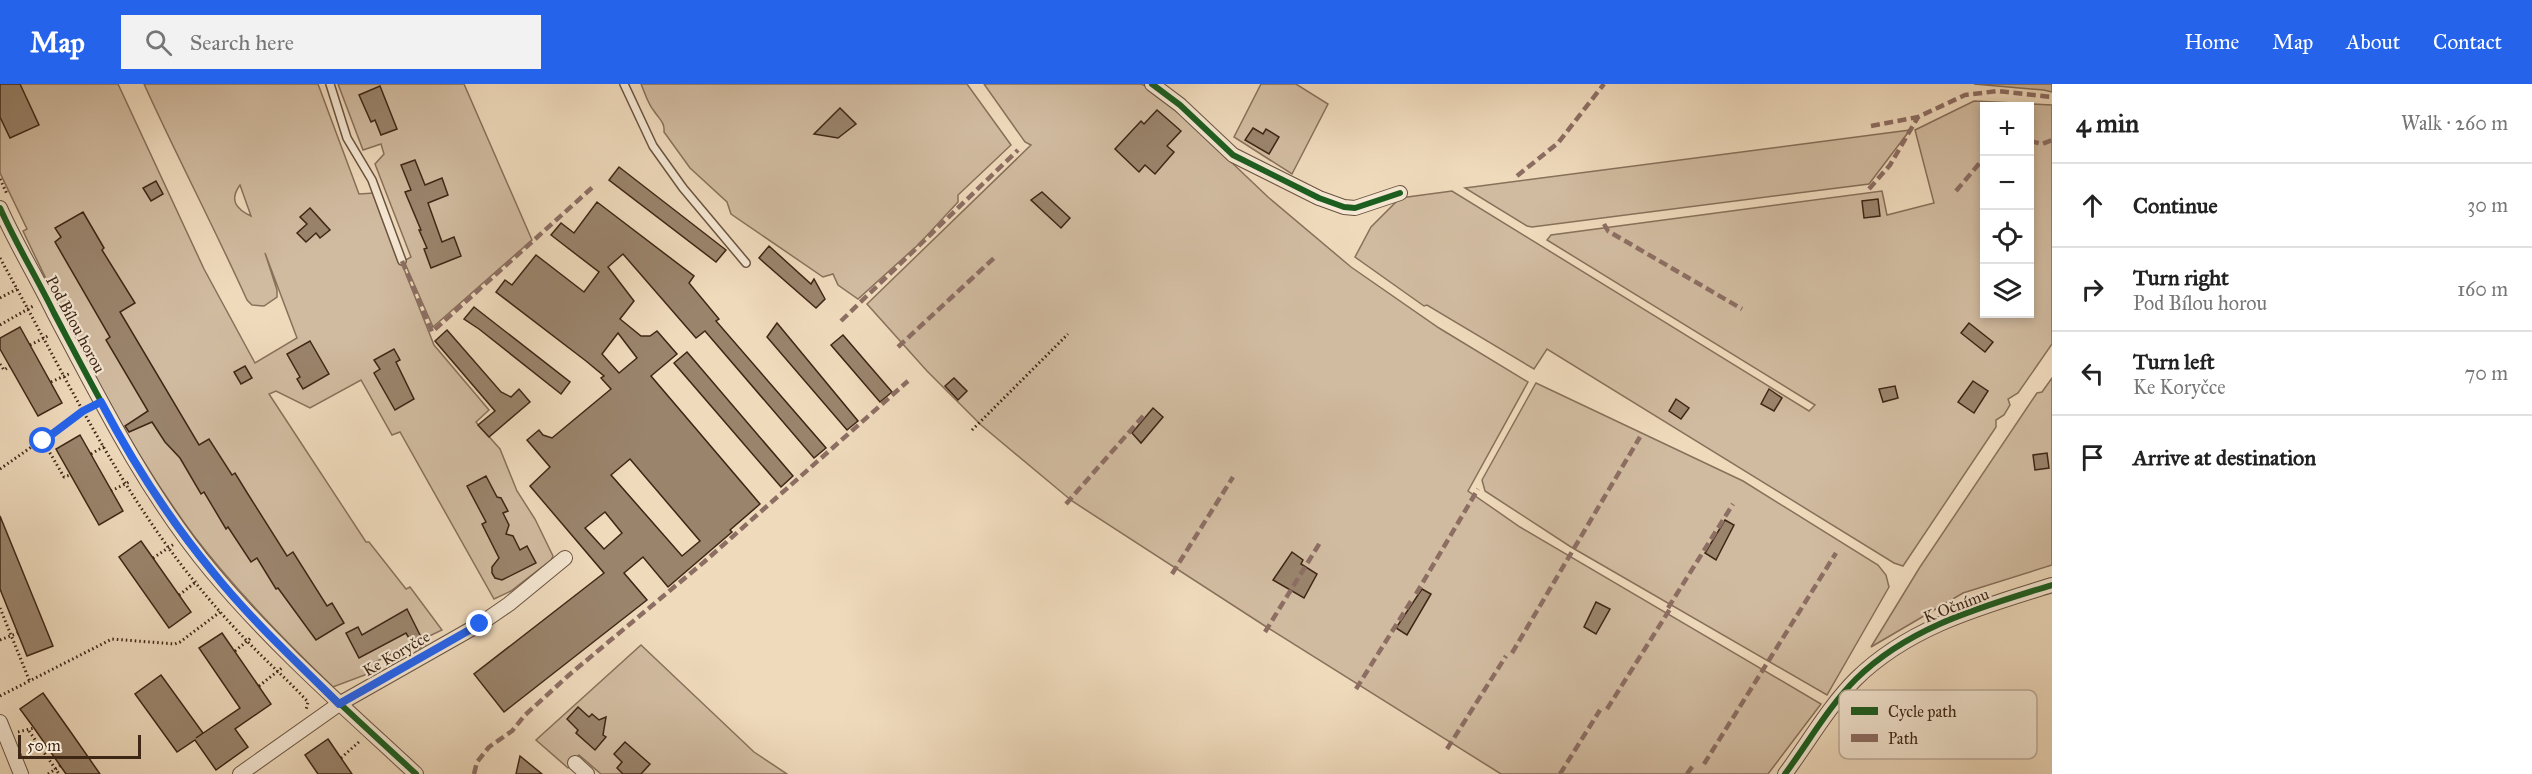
<!DOCTYPE html>
<meta charset="utf-8">
<style>
:root{--surface:#fff;--page:#f2f2f2;--text:#222;--muted:#767676;--line:#e0e0e0;--accent:#2563eb}
body{margin:0;font-family:"IM FELL Great Primer",serif;background:var(--page);color:var(--text)}
.controls{position:absolute;right:18px;top:18px;display:grid;overflow:hidden;border-radius:0px;box-shadow:0 3px 9px #0003}
.controls button{width:54px;height:54px;display:grid;place-items:center;padding:0;border:0;border-bottom:2px solid var(--line);background:var(--surface);color:var(--text);font:30px sans-serif}
.scale{position:absolute;left:18px;bottom:15px;width:123px;box-sizing:border-box;padding-left:6px;border:3px solid #3e2615;border-top:0;font-size:16px;line-height:21px;white-space:nowrap;color:#3e2615;-webkit-text-stroke:4px #f5e7d3;paint-order:stroke}
.stop{position:absolute;width:18px;height:18px;margin:-14px;border:4px solid #2563eb;border-radius:50%;background:#fff}
.stop.end{background:#2563eb;border-color:#fff;box-shadow:0 2px 6px #0008}
.list{margin:0;padding:0;list-style:none}
h2{display:flex;justify-content:space-between;align-items:center;height:78px;margin:0;padding:0 24px;font-size:26px}
h2 small{font-size:20px;font-weight:400;color:var(--muted)}
.list li{display:grid;grid-template-columns:39px 1fr auto;gap:18px;align-items:center;box-sizing:border-box;height:84px;padding:0 24px;border-top:2px solid var(--line)}
.list b{display:block;font-size:22px;white-space:nowrap}
.list p{margin:0;font-size:20px;white-space:nowrap;color:var(--muted)}
.list em{font-size:20px;font-style:normal;color:var(--muted)}
.icon{flex:none;width:33px;height:33px;fill:none;stroke:currentColor;stroke-width:2;stroke-linecap:round;stroke-linejoin:round}
.map{position:relative;flex:none;width:2052px;height:690px;overflow:hidden}
header{display:flex;align-items:center;gap:36px;box-sizing:border-box;height:84px;padding:0 30px;background:var(--accent);color:#fff}
header strong{font-size:28px}
nav{display:flex;gap:33px;margin-inline-start:auto;font-size:21px}
.search{width:420px;height:54px;background:var(--page);display:flex;align-items:center;gap:15px;box-sizing:border-box;padding:0 21px;border-radius:0px;color:var(--muted);font-size:22px}
main{display:flex}
aside{flex:1;background:var(--surface)}
.map>svg:first-child{display:block}
.green{fill:#d1bba0;stroke:#88705a;stroke-width:1.5;fill-rule:evenodd}
.building{fill:#9a846c;stroke:#3e2615;stroke-width:1.5;fill-rule:evenodd}
.lines{fill:none;stroke-linecap:round;stroke-linejoin:round}
.lane-casing{stroke:#6a533f;stroke-width:10}
.street-casing{stroke:#6a533f;stroke-width:16}
.path{stroke:#3e2615;stroke-width:3;stroke-dasharray:1.5 3;stroke-linecap:butt}
.lane{stroke:#f5e7d3;stroke-width:7}
.street{stroke:#f5e7d3;stroke-width:14}
.quiet{stroke:#8d6e63;stroke-width:4.5;stroke-dasharray:9 4.5;stroke-linecap:butt}
.cycleway-casing{stroke:#f5e7d3;stroke-width:10}
.cycleway{stroke:#1b5e20;stroke-width:6}
.route{stroke:#2563eb;stroke-width:8}
.labels{text-anchor:middle;stroke-width:4.5;stroke-linejoin:round;paint-order:stroke}
.street-label{font-size:16px;fill:#3e2615;stroke:#f5e7d3}
.key{fill:#f5e7d3;stroke:#bead9a;stroke-width:1.5}
.key-label{font-size:16px;fill:#3e2615}
</style>
<header>
<strong>Map</strong>
<div class="search"><svg class="icon" aria-label="search" viewBox="0 0 24 24"><circle cx="10" cy="10" r="6"/><path d="M15 15l6 6"/></svg>Search here</div>
<nav><a>Home</a><a>Map</a><a>About</a><a>Contact</a></nav>
</header>
<main>
<div class="map">
<svg width="2052" height="690" viewBox="0 0 2052 690">
<rect width="100%" height="100%" fill="#efdabc"/>
<filter id="stains"><feTurbulence type="fractalNoise" baseFrequency=".00333" numOctaves="4"/><feColorMatrix values="0 0 0 0 .2 0 0 0 0 .09 0 0 0 0 .02 0 0 0 .5 -.17"/></filter>
<radialGradient id="worn" r=".72"><stop offset=".6" stop-color="#630" stop-opacity="0"/><stop offset="1" stop-color="#630" stop-opacity=".3"/></radialGradient>
<!-- green -->
<g class="green">
<path d="M0 0H118L204 185 255 279 297 254 265 169 277 206V213L264 222 252 221 247 216C214 143 177 73 144 0H318L359 110 374 109 434 261 489 326 476 338 500 365 517 407 535 435 553 472 551 476 511 507 494 515 400 348 392 351 361 296 310 324 276 307 269 310 366 458H369L406 505 410 503 442 546 375 578 378 586 333 603C283 555 236 507 194 452 125 359 73 252 23 147L27 145 0 89ZM240 101 251 132C236 125 229 116 240 101Z"/>
<path d="M338 0H464L532 156 433 243 404 177 411 173 375 80 384 70 381 60 363 66Z"/>
<path d="M641 0H967L1011 61 958 111V118L919 160 858 215 838 201 833 190 823 193 731 130 727 118 690 84 664 48C665 38 659 35 654 27 648 20 645 9 641 0Z"/>
<path d="M984 0H1141L1148 3 1189 38 1268 113 1351 183 1439 244 1528 298 1468 407 1520 443 1821 620 1768 690H1501L1265 542 1072 417 981 341 927 287 867 220 1031 61 1025 58Z"/>
<path d="M1261 0H1296L1328 20 1292 90 1234 53Z"/>
<path d="M1974 0H2052V8L2044 6Z"/>
<path d="M1974 17 2052 21V260L2018 309 2008 315 2010 321 2004 331 1996 336V343L1992 349 1903 482 1894 479 1547 265 1534 285 1427 221 1424 222 1355 173 1371 143 1400 114 1452 107 1809 327 1815 321 1547 156 1551 151 1882 107 1887 131 1934 119 1915 46ZM1984 22H2030V230H1984Z"/>
<path d="M1910 46 1869 100 1532 143 1527 142 1465 104Z"/>
<path d="M2052 294V481L1963 509 1871 563 1920 483 2037 309 2042 308Z"/>
<path d="M1536 299 1743 397 1878 481 1886 491 1889 503 1827 611 1571 463 1485 407 1482 396Z"/>
<path d="M641 561 754 668 787 690H601L579 671 568 684 536 656Z"/>
</g>
<!-- building -->
<g class="building">
<path d="M0 0H20L39 41 10 54 0 33Z"/>
<path d="M380 2 397 45 381 51 375 36 371 38 359 11Z"/>
<path d="M840 24 856 40 838 54 814 50Z"/>
<path d="M1157 26 1181 47 1167 62 1174 68 1155 90 1145 81 1139 88 1115 65 1141 37 1144 40Z"/>
<path d="M1253 44 1263 50 1266 45 1279 53 1269 70 1245 56Z"/>
<path d="M415 76 425 101 442 94 448 111 428 119 442 158 454 153 461 172 431 184 424 165 427 164 419 146H421L405 108 411 106 401 81Z"/>
<path d="M619 83 726 166 716 178 609 96Z"/>
<path d="M156 97 163 110 151 117 143 104Z"/>
<path d="M1042 108 1070 134 1061 144 1031 116Z"/>
<path d="M1878 115 1880 132 1864 134 1862 117Z"/>
<path d="M597 118 694 192 689 199 719 235 716 237 826 364 814 374 705 247 696 254 623 170 608 183 634 217 620 235 641 252H650L657 247 677 270 651 292 760 420 730 446 732 448 668 503 643 473 624 489 647 516 504 628 474 590 604 489 530 402 550 383 527 356 539 346 543 351 552 354 611 305 601 294 604 292 586 277 496 208 505 196 512 201 536 171 584 208 599 188 551 151 561 139 574 149ZM618 249 637 274 619 289 602 270ZM630 375 700 457 682 472 611 391ZM605 428 622 449 604 465 585 444Z"/>
<path d="M310 124 330 146 320 154 316 149 306 158 297 149 307 140 300 133Z"/>
<path d="M83 128 104 164 102 166 135 219 120 228 199 361 209 355 232 391 235 389 246 407 287 472 293 468 327 522 332 519 344 539 316 556 278 504 276 505 257 474 251 478 228 443 226 445 204 408 201 410 180 374 165 358 152 338 129 348 125 342 148 327 106 256 110 253 55 158 61 153 55 144Z"/>
<path d="M769 162 811 200 814 195 825 215 816 224 759 174Z"/>
<path d="M474 223 570 298 561 310 479 245 464 235Z"/>
<path d="M777 239 858 337 847 346 767 253Z"/>
<path d="M1969 239 1993 258 1985 268 1961 249Z"/>
<path d="M20 243 62 319 38 332 0 265V254Z"/>
<path d="M447 246 501 308 511 313 519 305 530 318 489 353 478 341 495 327 435 257Z"/>
<path d="M843 251 892 308 880 318 831 261Z"/>
<path d="M310 257 329 290 303 305 297 295 300 293 287 270Z"/>
<path d="M394 265 400 276 396 278 414 315 395 326 374 289 380 285 374 276Z"/>
<path d="M687 268 793 392 781 403 674 279Z"/>
<path d="M245 282 252 294 241 300 234 288Z"/>
<path d="M954 294 967 307 958 316 945 302Z"/>
<path d="M1973 297 1988 307 1974 329 1958 318Z"/>
<path d="M1895 302 1898 314 1883 318 1879 305Z"/>
<path d="M1769 305 1782 314 1774 327 1761 320Z"/>
<path d="M1676 315 1689 324 1681 335 1669 327Z"/>
<path d="M1153 324 1163 333 1141 359 1132 349Z"/>
<path d="M80 351 123 427 99 441 56 365Z"/>
<path d="M2047 369 2049 384 2035 386 2033 371Z"/>
<path d="M486 392 497 413 501 414 508 427 503 429 509 441 506 450 513 452 520 466 527 462 536 479 502 496 495 494 492 489V483L499 474 482 440 486 438 467 402Z"/>
<path d="M0 432 53 562 27 572 0 505Z"/>
<path d="M1725 436 1734 441 1716 476 1705 469Z"/>
<path d="M141 457 191 528 169 544 119 473Z"/>
<path d="M1292 468 1303 476 1301 480 1317 490 1304 514 1273 496Z"/>
<path d="M1422 505 1431 510 1407 551 1396 544Z"/>
<path d="M1596 518 1610 525 1596 550 1584 543Z"/>
<path d="M407 525 425 561 416 566 406 549 359 574 346 549 358 543 362 551Z"/>
<path d="M222 549 271 620 235 645 248 663 216 686 195 656 177 668 135 610 161 591 203 649 196 654 240 624 199 564Z"/>
<path d="M43 609 70 647 100 690H66L34 644 20 625Z"/>
<path d="M578 623 589 633 592 630 599 636 606 633 603 651 606 653 595 666 576 649 578 646 567 635Z"/>
<path d="M328 655 341 674 352 690H318L305 671Z"/>
<path d="M625 658 650 680 641 690H623L617 684 622 678 614 670Z"/>
<path d="M520 672 542 690H516Z"/>
</g>
<g class="lines">
<!-- lane casing -->
<g class="lane-casing">
<g id="lane">
<path d="M330 0 347 54 372 96 402 177"/>
<path d="M624 0 653 62 683 104 746 179"/>
</g>
</g>
<!-- street casing -->
<g class="street-casing">
<g id="street">
<path d="M1152 0 1180 21 1233 71 1319 114 1344 123 1355 124 1400 109"/>
<path d="M0 124C16 160 37 194 54 229 101 318 147 410 212 488 274 562 346 625 416 690"/>
<path d="M0 638 21 690"/>
<path d="M575 679 587 690"/>
<path d="M240 690 339 620 480 540 509 520 565 474"/>
<path d="M1785 690C1808 659 1829 622 1856 595 1910 542 1982 523 2052 501"/>
</g>
</g>
<!-- path -->
<g class="path">
<path d="M0 95 7 110"/>
<path d="M0 174C54 271 102 372 168 463 191 495 219 528 247 557 267 578 289 597 308 618L306 626"/>
<path d="M0 214 17 205"/>
<path d="M0 241 35 221"/>
<path d="M30 261 50 251"/>
<path d="M0 280 4 286 10 282"/>
<path d="M51 298 71 289"/>
<path d="M972 346 1068 250"/>
<path d="M43 357 64 393 70 391"/>
<path d="M91 370 105 362"/>
<path d="M0 385 83 327"/>
<path d="M111 407 131 397"/>
<path d="M153 474 174 460"/>
<path d="M179 511 197 497"/>
<path d="M0 524 30 598"/>
<path d="M0 556 18 549"/>
<path d="M235 567 252 553"/>
<path d="M259 602 283 583"/>
<path d="M0 612 112 555 175 560 180 558 220 528"/>
<path d="M29 647 59 690"/>
<path d="M18 648 34 644"/>
<path d="M341 674 360 657"/>
<path d="M48 690 60 682"/>
</g>
<!-- lane -->
<use href="#lane" class="lane"/>
<!-- street -->
<use href="#street" class="street"/>
<!-- quiet -->
<g class="quiet">
<path d="M1871 42 1918 33 1965 11 1998 7 2052 13"/>
<path d="M2030 57 2042 60 2052 56"/>
<path d="M1517 92 1558 59 1604 0"/>
<path d="M1869 105 1890 81 1918 33"/>
<path d="M1956 107 1984 74"/>
<path d="M1604 140 1608 147 1742 225"/>
<path d="M402 177 432 248 595 101"/>
<path d="M841 237 1018 66"/>
<path d="M898 263 994 174"/>
<path d="M1066 420 1145 330"/>
<path d="M1172 490 1233 393"/>
<path d="M1416 510 1478 405"/>
<path d="M1668 524 1733 420"/>
<path d="M1265 548 1321 457"/>
<path d="M1512 569 1640 353"/>
<path d="M1356 605 1413 514"/>
<path d="M1607 625 1670 525"/>
<path d="M1447 665 1506 572"/>
<path d="M1704 680 1836 469"/>
<path d="M474 690 477 678 489 663 512 647 525 631 569 591 704 478 908 297"/>
<path d="M1560 690 1600 626"/>
<path d="M1687 690 1694 680"/>
</g>
<!-- cycleway casing -->
<g class="cycleway-casing">
<g id="cycleway">
<path d="M1152 0 1180 21 1233 71 1319 114 1344 123 1355 124 1400 109"/>
<path d="M0 124C16 160 37 194 54 229 101 318 147 410 212 488 274 562 346 625 416 690"/>
<path d="M1785 690C1808 659 1829 622 1856 595 1910 542 1982 523 2052 501"/>
</g>
</g>
<!-- cycleway -->
<use href="#cycleway" class="cycleway"/>
</g>
<g class="lines">
<!-- route -->
<path class="route" d="M43 357 83 327 101 318C132 377 169 435 212 487 250 535 296 577 339 620L480 540"/>
</g>
<g class="labels">
<!-- street labels -->
<g class="street-label">
<text transform="translate(76 240) rotate(62)" y="6">Pod Bílou horou</text>
<text transform="translate(1956 521) rotate(-21)" y="6">K Očnímu</text>
<text transform="translate(396 569) rotate(-30)" y="6">Ke Koryčce</text>
</g>
</g>
<!-- legend -->
<rect x="1839" y="606" width="198" height="69" rx="9" class="key"/>
<rect x="1851" y="623" width="27" height="8" fill="#1b5e20"/>
<rect x="1851" y="650" width="27" height="8" fill="#8d6e63"/>
<g class="key-label">
<text x="1888" y="633">Cycle path</text>
<text x="1888" y="660">Path</text>
</g>
<rect width="100%" height="100%" filter="url(#stains)"/>
<rect width="100%" height="100%" fill="url(#worn)"/>
</svg>
<div class="controls">
<button>+</button>
<button>−</button>
<button><svg class="icon" aria-label="locate" viewBox="0 0 24 24"><circle cx="12" cy="12" r="6"/><path d="M12 2v4M12 18v4M2 12h4M18 12h4"/></svg></button>
<button><svg class="icon" aria-label="layers" viewBox="0 0 24 24"><path d="M12 4l9 5-9 5-9-5zM3 14l9 5 9-5"/></svg></button>
</div>
<div class="scale">50 m</div>
<div class="stop" style="left:43px;top:357px"></div>
<div class="stop end" style="left:480px;top:540px"></div>
</div>
<aside>
<h2>4 min<small>Walk · 260 m</small></h2>
<ul class="list">
<li><svg class="icon" aria-label="ahead" viewBox="0 0 24 24"><path d="M12 20V5M6 11l6-6 6 6"/></svg><div><b>Continue</b></div><em>30 m</em></li>
<li><svg class="icon" aria-label="right" viewBox="0 0 24 24"><path d="M7 20v-9h11M14 6l5 5-5 5"/></svg><div><b>Turn right</b><p>Pod Bílou horou</p></div><em>160 m</em></li>
<li><svg class="icon" aria-label="left" viewBox="0 0 24 24"><path d="M17 20v-9H6M10 6l-5 5 5 5"/></svg><div><b>Turn left</b><p>Ke Koryčce</p></div><em>70 m</em></li>
<li><svg class="icon" aria-label="arrive" viewBox="0 0 24 24"><path d="M6 21V4h12l-3 4 3 4H6"/></svg><div><b>Arrive at destination</b></div></li>
</ul>
</aside>
</main>
